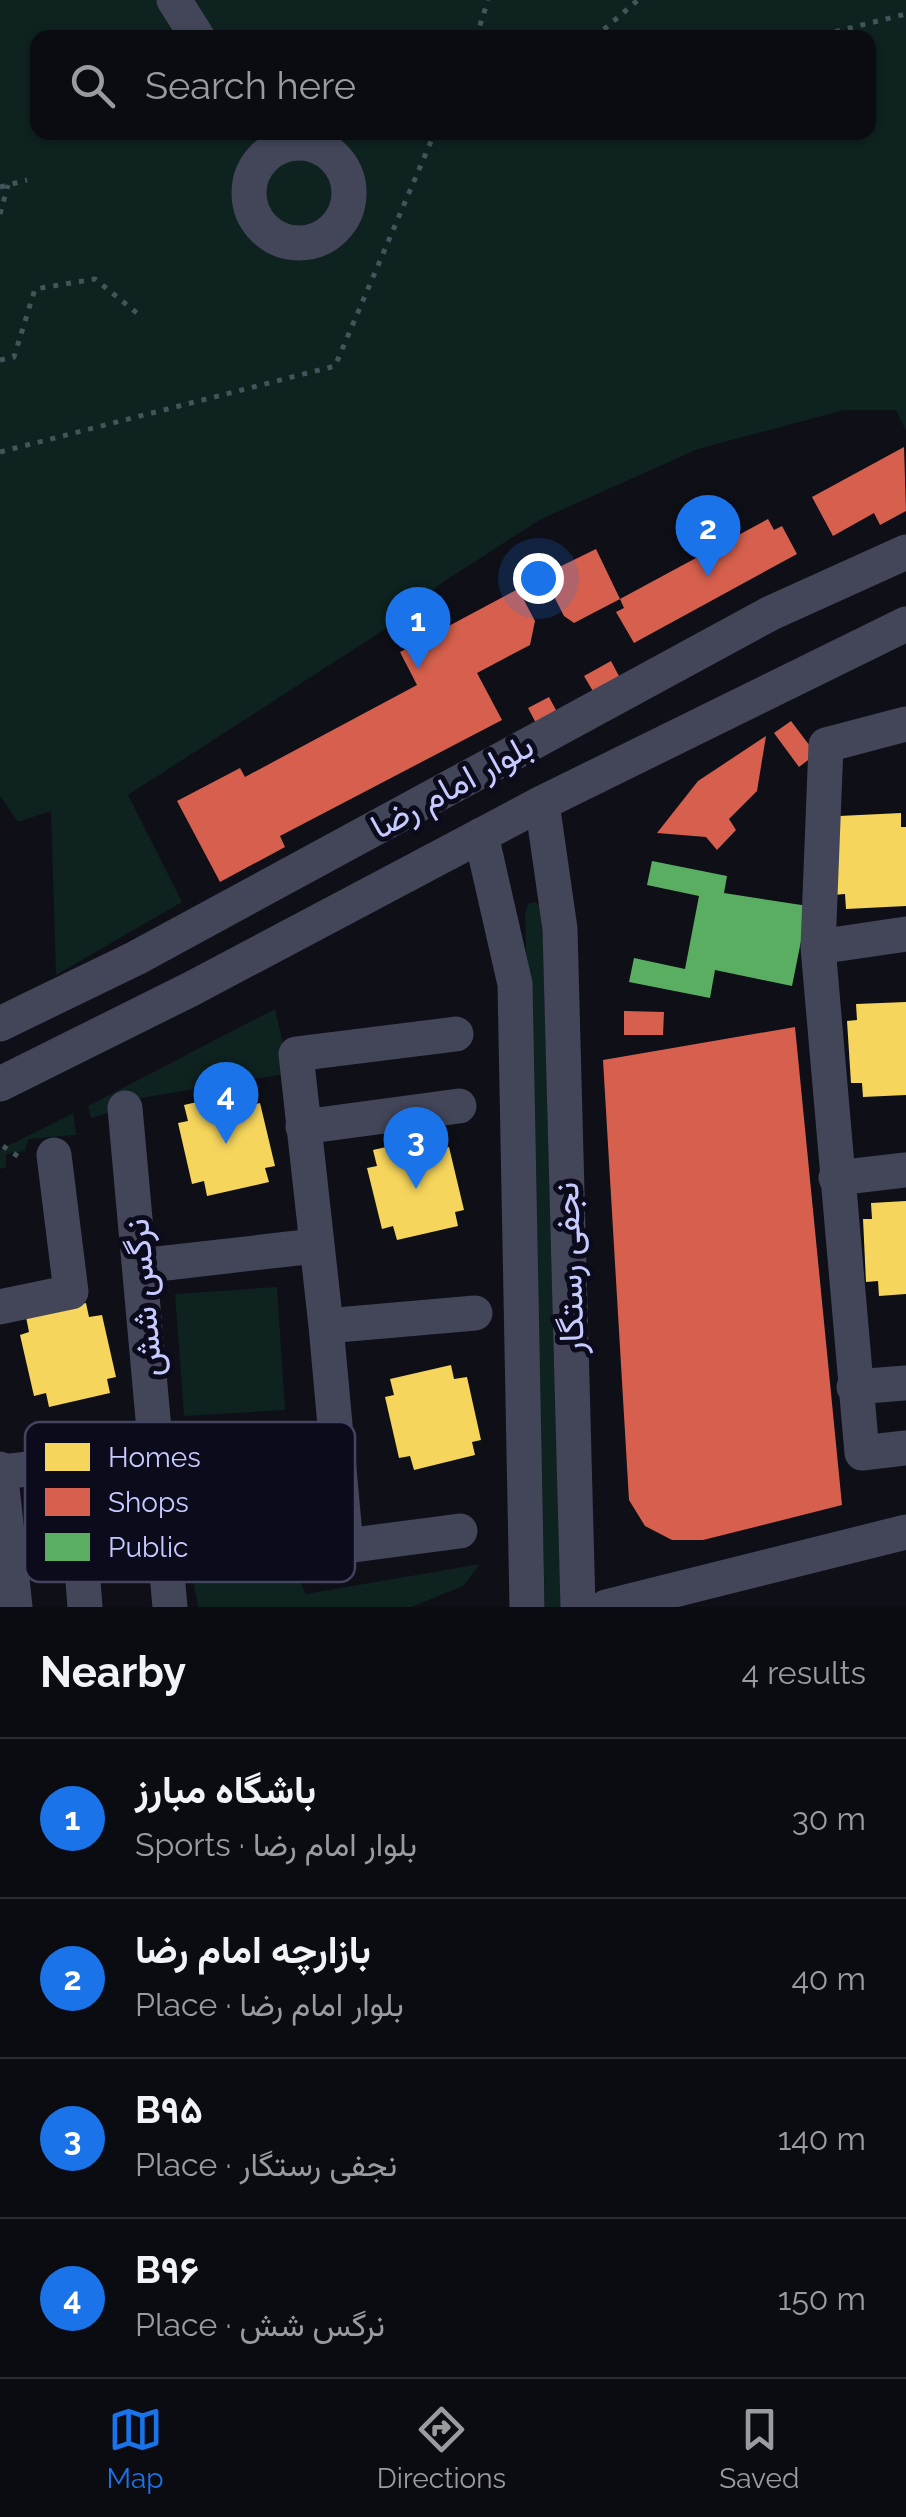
<!DOCTYPE html>
<html lang="en">
<head>
<meta charset="utf-8">
<style>
	:root { --surface:#0b0b12; --page:#14141b; --text:#f1f3f6; --muted:#9a9b9f; --line:#2b2b32; --accent:#1a73e8 }
	body { margin:0; font-family:Raleway,Vazirmatn,sans-serif; background:var(--page); color:var(--text) }
	.you { position:absolute; left:538px; top:578px; width:35px; height:35px; margin:-25px; border:8px solid #fff; border-radius:50%; background:#1a73e8; box-shadow:0 0 0 15px #1a73e833 }
	.badge { display:grid; place-items:center; width:65px; height:65px; border-radius:50%; background:var(--accent); color:#fff; font-size:32px; font-weight:700 }
	.pin { position:absolute; translate:-50% -82px; filter:drop-shadow(0 2px 5px #0008) }
	.pin::after { content:''; position:absolute; top:52px; width:35px; height:30px; background:inherit; clip-path:polygon(0 0,100% 0,50% 100%) }
	.list { margin:0; padding:0; list-style:none }
	h2 { display:flex; justify-content:space-between; align-items:center; height:130px; margin:0; padding:0 40px; font-size:42px }
	h2 small { font-size:32px; font-weight:400; color:var(--muted) }
	.list li { display:grid; grid-template-columns:65px 1fr auto; gap:30px; align-items:center; box-sizing:border-box; height:160px; padding:0 40px; border-top:2px solid var(--line) }
	.list b { display:block; font-size:38px; white-space:nowrap }
	.list p { margin:0; font-size:32px; white-space:nowrap; color:var(--muted) }
	.list em { font-size:32px; font-style:normal; color:var(--muted) }
	.icon { flex:none; width:55px; height:55px; fill:none; stroke:currentColor; stroke-width:2; stroke-linecap:round; stroke-linejoin:round }
	.map { position:relative; flex:none; width:906px; height:1607px; overflow:hidden }
	.search { position:absolute; background:var(--surface); box-shadow:0 2px 8px #0004; left:30px; right:30px; top:30px; height:110px; display:flex; align-items:center; gap:25px; box-sizing:border-box; padding:0 35px; border-radius:20px; color:var(--muted); font-size:38px }
	.sheet { height:770px; background:var(--surface) }
	nav { display:flex; justify-content:space-around; align-items:center; box-sizing:border-box; height:140px; border-top:2px solid var(--line); background:var(--surface); font-size:28px; color:var(--muted) }
	nav a { display:grid; justify-items:center; gap:5px }
	nav .on { color:var(--accent) }
	.map>svg:first-child { display:block }
	.green { fill:#0e221f; fill-rule:evenodd }
	.homes { fill:#f6d55c }
	.shops { fill:#d6604d }
	.public { fill:#5aae61 }
	.lines { fill:none; stroke-linecap:round; stroke-linejoin:round }
	.path { stroke:#43545b; stroke-width:5; stroke-dasharray:5 8; stroke-linecap:butt }
	.minor { stroke:#434659; stroke-width:35 }
	.labels { text-anchor:middle; stroke-width:10; stroke-linejoin:round; paint-order:stroke }
	.street-label { font-size:35px; fill:#c6caff; stroke:#0b0b1c }
	.key { fill:#0b0b1c; stroke:#434460; stroke-width:2.5 }
	.key-label { font-size:28px; fill:#c6caff }
</style>
</head>
<body>
<div class="map">
<svg width="906" height="1607" viewBox="0 0 906 1607">
	<rect width="100%" height="100%" fill="#0f0f18"/>
	<!-- green -->
	<path class="green" d="M0,0H906V431L896,410H844L698,449L541,519L443,582L393,624L128,795L182,902L56,975L51,811L18,822L0,796ZM38,38H868V132H38Z
		M535,902L542,908L561,1607H545L525,915L528,904Z
		M275,1009L290,1073L111,1103L109,1113L91,1118L88,1106Z
		M73,1113L76,1135L28,1139L25,1151L6,1154V1167L0,1169V1150Z
		M277,1287L285,1410L184,1416L175,1294Z
		M194,1490L210,1557L222,1555L225,1569L287,1555L306,1594L480,1564L463,1586L411,1607H198L181,1509L185,1492Z"/>
	<!-- homes -->
	<path class="homes" d="M901,813V827H906V906L846,909L845,894L833,895L839,816Z
		M906,1002V1095L863,1097L862,1083H851L847,1021L857,1020L856,1004Z
		M245,1091L248,1106L260,1103L275,1166L265,1168L269,1182L207,1196L204,1181L192,1184L178,1123L188,1121L184,1105Z
		M434,1136L437,1150L449,1147L464,1210L455,1212L458,1226L397,1240L393,1226L382,1229L367,1168L377,1166L373,1150Z
		M906,1201V1294L879,1296L878,1281L866,1282L863,1219H872L871,1203Z
		M775,1240L783,1305L655,1321L646,1256Z
		M86,1303L89,1317L102,1315L116,1377L107,1379L110,1393L49,1407L46,1393L34,1396L20,1335L29,1332L26,1317Z
		M451,1365L454,1379L467,1377L481,1440L472,1442L475,1455L414,1470L410,1456L399,1458L385,1397L394,1395L390,1379Z"/>
	<!-- shops -->
	<path class="shops" d="M904,447L906,511L880,525L874,513L833,536L812,497Z
		M768,519L774,530L782,526L797,554L634,643L616,612L624,608L620,599Z
		M596,549L620,599L574,623L564,616L543,575Z
		M518,589L535,621L530,645L477,673L502,720L280,836L285,847L220,882L177,801L240,768L245,777L417,685L400,652Z
		M611,661L620,678L594,693L584,676Z
		M549,697L557,712L536,723L528,708Z
		M791,721L816,754L799,767L774,733Z
		M766,736L757,791L729,819L736,830L717,850L706,837L657,833L698,781Z
		M624,1011L664,1012L663,1035H624Z
		M795,1027L842,1505L703,1540H672L645,1526L629,1500L603,1060Z"/>
	<!-- public -->
	<path class="public" d="M652,861L727,876L724,893L808,906L792,986L715,970L710,998L629,982L634,958L685,969L699,896L647,885Z"/>
	<g class="lines">
		<!-- path -->
		<path class="path" d="M476,38L488,0
			M594,38L638,0
			M810,38L906,14
			M0,187L27,180
			M0,214L8,185
			M0,360L14,357L35,289L95,279L143,318
			M0,452L335,366L435,132
			M3,1146L19,1157"/>
		<!-- minor -->
		<path class="minor" d="M174,0L198,38
			M249 193a50 50 0 1 1 100 0a50 50 0 1 1-100 0Z
			M906,724L826,745L818,947L862,1453L906,1448
			M542,803L560,929L578,1607
			M481,835L515,984L527,1607
			M818,947L906,934
			M0,1024L136,958L771,613L906,552
			M456,1034L296,1054L326,1326L346,1546L460,1531
			M0,1084L191,989L542,803L906,624
			M125,1108L170,1607
			M303,1127L459,1106
			M836,1178L906,1170
			M140,1266L315,1246
			M0,1307L71,1292L54,1155
			M326,1326L475,1313
			M854,1387L906,1383
			M74,1464L85,1607
			M0,1469L15,1607
			M0,1472L156,1455L335,1444
			M606,1607L906,1532"/>
	</g>
	<g class="labels">
		<!-- street labels -->
		<g class="street-label">
			<text transform="translate(452 786) rotate(-29)" y="12">بلوار امام رضا</text>
			<text transform="translate(569 1268) rotate(-92)" y="12">نجفی رستگار</text>
			<text transform="translate(143 1298) rotate(-95)" y="12">نرگس شش</text>
		</g>
	</g>
	<!-- legend -->
	<rect x="25" y="1422" width="330" height="160" rx="15" class="key"/>
	<rect x="45" y="1443" width="45" height="28" fill="#f6d55c"/>
	<rect x="45" y="1488" width="45" height="28" fill="#d6604d"/>
	<rect x="45" y="1533" width="45" height="28" fill="#5aae61"/>
	<g class="key-label">
		<text x="108" y="1467">Homes</text>
		<text x="108" y="1512">Shops</text>
		<text x="108" y="1557">Public</text>
	</g>
</svg>
<div class="you"></div>
<div class="pin badge" style="left:418px;top:669px">1</div>
<div class="pin badge" style="left:708px;top:577px">2</div>
<div class="pin badge" style="left:416px;top:1189px">3</div>
<div class="pin badge" style="left:226px;top:1144px">4</div>
<div class="search"><svg class="icon" aria-label="search" viewBox="0 0 24 24"><circle cx="10" cy="10" r="6"/><path d="M15 15l6 6"/></svg>Search here</div>
</div>
<section class="sheet">
<h2>Nearby<small>4 results</small></h2>
<ul class="list">
<li><span class="badge">1</span><div><b>باشگاه مبارز</b><p>Sports · بلوار امام رضا</p></div><em>30 m</em></li>
<li><span class="badge">2</span><div><b>بازارچه امام رضا</b><p>Place · بلوار امام رضا</p></div><em>40 m</em></li>
<li><span class="badge">3</span><div><b>B۹۵</b><p>Place · نجفی رستگار</p></div><em>140 m</em></li>
<li><span class="badge">4</span><div><b>B۹۶</b><p>Place · نرگس شش</p></div><em>150 m</em></li>
</ul>
</section>
<nav>
<a class="on"><svg class="icon" aria-label="map" viewBox="0 0 24 24"><path d="M3 6l6-2 6 2 6-2v14l-6 2-6-2-6 2zM9 4v14M15 6v14"/></svg>Map</a>
<a><svg class="icon" aria-label="directions" viewBox="0 0 24 24"><path d="M12 3l9 9-9 9-9-9zM9 14v-3h6M13 9l2 2-2 2"/></svg>Directions</a>
<a><svg class="icon" aria-label="saved" viewBox="0 0 24 24"><path d="M7 4h10v16l-5-4-5 4z"/></svg>Saved</a>
</nav>
</body>
</html>
